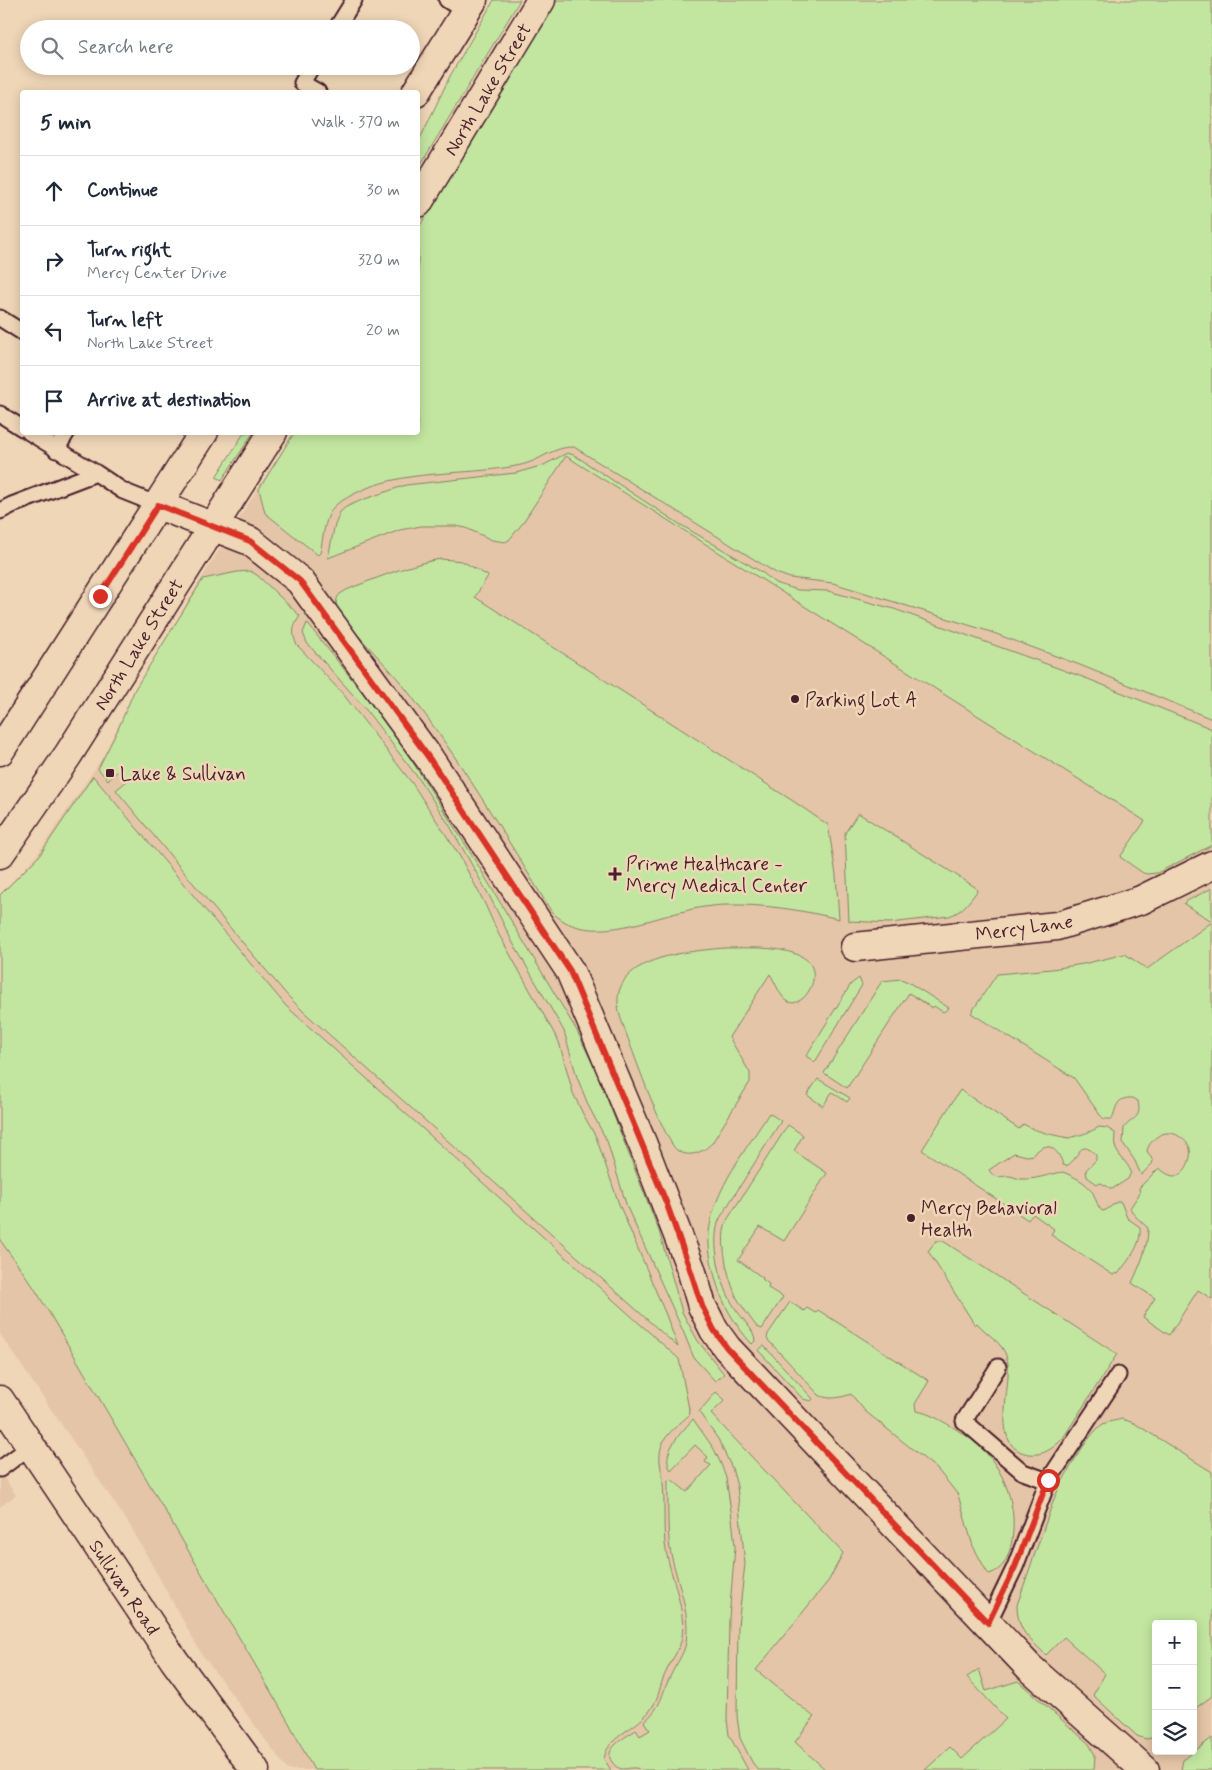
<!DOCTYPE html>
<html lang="en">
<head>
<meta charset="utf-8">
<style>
	:root { --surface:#fff; --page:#f6f6f7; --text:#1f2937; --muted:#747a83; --line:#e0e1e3 }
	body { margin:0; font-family:Mynerve,sans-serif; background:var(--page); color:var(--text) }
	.controls { position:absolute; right:15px; bottom:15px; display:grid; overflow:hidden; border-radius:5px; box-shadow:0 2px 12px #0003 }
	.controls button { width:45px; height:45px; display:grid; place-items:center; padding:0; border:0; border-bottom:1px solid var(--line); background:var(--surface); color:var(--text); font:25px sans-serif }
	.stop { position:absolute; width:15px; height:15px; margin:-11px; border:4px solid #d93025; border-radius:50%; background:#fff }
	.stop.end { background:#d93025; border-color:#fff; box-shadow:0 1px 5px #0008 }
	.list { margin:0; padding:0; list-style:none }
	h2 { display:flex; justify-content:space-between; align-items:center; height:65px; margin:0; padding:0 20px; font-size:21px }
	h2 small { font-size:16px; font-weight:400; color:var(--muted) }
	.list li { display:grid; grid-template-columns:32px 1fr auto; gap:15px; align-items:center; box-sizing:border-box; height:70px; padding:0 20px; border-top:1px solid var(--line) }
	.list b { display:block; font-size:19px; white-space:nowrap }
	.list p { margin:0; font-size:16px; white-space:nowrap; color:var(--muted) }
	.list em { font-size:16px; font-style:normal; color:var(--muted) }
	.icon { flex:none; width:28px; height:28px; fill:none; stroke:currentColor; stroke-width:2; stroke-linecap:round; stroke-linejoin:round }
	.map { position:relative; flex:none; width:1212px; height:1770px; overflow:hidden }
	.search { position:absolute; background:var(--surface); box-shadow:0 2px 12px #0003; left:20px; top:20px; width:400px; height:55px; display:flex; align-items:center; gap:12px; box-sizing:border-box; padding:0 18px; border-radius:28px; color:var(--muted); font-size:19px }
	.panel { position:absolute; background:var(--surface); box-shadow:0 2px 12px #0003; left:20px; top:90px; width:400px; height:345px; border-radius:5px }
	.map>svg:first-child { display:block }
	.built { fill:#e4c5a7; fill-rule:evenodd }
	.green { fill:#c2e6a0; stroke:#868266 }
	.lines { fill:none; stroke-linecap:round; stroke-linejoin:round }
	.service-casing { stroke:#4a1f2b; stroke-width:19 }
	.minor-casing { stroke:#4a1f2b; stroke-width:31 }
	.tertiary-casing { stroke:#4a1f2b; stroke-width:31 }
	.primary-casing { stroke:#4a1f2b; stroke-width:31 }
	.service { stroke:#efd6b7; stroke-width:15 }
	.minor { stroke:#efd6b7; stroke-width:28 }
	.tertiary { stroke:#efd6b7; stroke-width:28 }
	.primary { stroke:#efd6b7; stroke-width:28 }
	.route { stroke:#d93025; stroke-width:6 }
	.poi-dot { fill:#4a1f2b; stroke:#efd6b7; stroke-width:2 }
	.labels { text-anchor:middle; stroke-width:5; stroke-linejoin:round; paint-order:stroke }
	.street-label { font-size:19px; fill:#4a1f2b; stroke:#efd6b7 }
	.poi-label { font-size:19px; fill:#4a1f2b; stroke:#efd6b7; text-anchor:start }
</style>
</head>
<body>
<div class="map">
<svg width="1212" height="1770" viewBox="0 0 1212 1770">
	<rect width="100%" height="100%" fill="#efd6b7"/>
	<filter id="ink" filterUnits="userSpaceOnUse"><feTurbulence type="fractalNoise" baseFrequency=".02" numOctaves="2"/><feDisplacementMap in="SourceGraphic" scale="10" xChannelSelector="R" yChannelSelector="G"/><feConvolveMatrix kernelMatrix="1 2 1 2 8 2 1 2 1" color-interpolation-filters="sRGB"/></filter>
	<g filter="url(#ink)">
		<!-- built -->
		<path class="built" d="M1175,0L1212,24V1770H288L201,1653L131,1527L0,1334V894L37,855L103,757L135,692L197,585L293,433L418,432ZM1156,1624H1193V1751H1156Z
			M0,1472L16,1495L0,1507Z"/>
		<!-- green -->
		<path class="green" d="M494,0H520L418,169V143L450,76Z
			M557,0H1212V719L1080,665L988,631L833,583L790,578L776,573L574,447C554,446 540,461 521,465C464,477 402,467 350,496C344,500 336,503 332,509C324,521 323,539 320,553L318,555L265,513L259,489L294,433L418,432V229Z
			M244,433H253L222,480L216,477Z
			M567,453L574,455L681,525L763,573L775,583L798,590L828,591L894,609L1088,679L1212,729V845L1157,873L1147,874L1143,873L1120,857L1145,821L566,456L522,524L509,540L505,542L492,540L466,528L456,526H421L400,530L328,558L334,528L340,512L346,507L362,500L406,485L516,473L544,465Z
			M441,559L462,561L488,576L475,597L796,803L828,825L836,875L839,919C802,910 764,904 726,905C716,905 694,908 685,911C644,920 585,947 551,911C505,835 460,759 406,689C384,661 357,637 336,609C336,604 336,598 340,594C348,588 360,585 369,581C393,572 416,563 441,559Z
			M250,571L257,575L300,616C293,626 291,633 297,645L343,694L412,783L459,855L484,902L498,933L559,1042L573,1093L583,1114L596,1137L619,1204L666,1315L678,1347L304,1012L287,995L237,936L116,790L127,781L118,771L108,780L98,769L118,729L135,689L203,579L237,572Z
			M307,623L363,693L405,750L467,847L577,1031L597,1073L659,1231L682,1312L698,1341L724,1374L715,1381L694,1358L683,1331L627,1207L607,1141L589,1107L577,1077L564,1031L513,943L490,897L450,826L419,779L363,706L307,643L303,633Z
			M93,776L286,1006L679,1359L690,1414C681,1423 666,1433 662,1445C657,1457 662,1471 663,1483C665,1503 663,1524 665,1544C669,1575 686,1605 682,1637C680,1650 671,1660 666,1672C658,1688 660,1701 645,1716C632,1730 607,1738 604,1759L611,1770H314L288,1721L47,1309L33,1286L0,1240V895L39,856Z
			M858,813L975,887L977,891C969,902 962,912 949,916L890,923L849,921L845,833Z
			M1212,888V921L1184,904L1185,902Z
			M1212,922V1299L1198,1290L1169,1335L1143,1317L1155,1298L1132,1283C1140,1265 1148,1248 1148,1228L1135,1216L1130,1208L1140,1193L1139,1188L1159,1168C1163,1171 1167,1175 1173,1176C1185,1177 1194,1156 1189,1146C1187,1142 1181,1137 1177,1135C1173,1133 1167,1132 1162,1134C1156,1136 1148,1144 1147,1151L1153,1161L1152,1164L1141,1175L1135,1161L1123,1143L1124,1128C1132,1117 1142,1120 1138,1101L1133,1098C1116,1097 1117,1106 1112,1119H1104L1100,1115L1074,1078L971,1013L997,974L1052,969L1083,964L1125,954L1147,969Z
			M724,948C747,948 774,946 796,954C831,966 805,1009 789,1002C780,998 775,981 770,974L729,1037L750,1073V1082L712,1143C703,1152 689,1159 677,1150C664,1141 629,1041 621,1019C601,958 682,952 724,948Z
			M859,978L862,985L815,1062L806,1056L851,984Z
			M901,979L908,982L949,1008L943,1012L934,1006L932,1008L909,993L847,1088L824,1073L882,981Z
			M818,1079L850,1098L847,1102L832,1092L823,1106L807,1095Z
			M960,1090L1019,1129L1023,1124C1037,1132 1053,1135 1069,1138C1080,1135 1089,1133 1099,1127L1107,1128L1115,1133C1115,1137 1114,1143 1115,1146C1117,1156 1128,1162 1131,1172L1128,1179L1112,1189L1101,1183L1097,1184L1087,1177L1086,1170L1096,1160V1155C1078,1136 1079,1161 1066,1166L1063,1165C1059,1149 1045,1138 1034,1155L1027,1156L1014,1153L989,1170C995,1180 1000,1176 1009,1176C1013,1176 1017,1179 1021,1179C1036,1180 1049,1174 1063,1172C1074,1177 1087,1182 1093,1193C1096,1199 1097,1206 1102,1211L1106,1210L1117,1202H1121L1127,1218L1140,1227C1142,1246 1128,1260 1118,1274L1116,1273L1113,1275L1051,1235L1054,1229L1033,1214L1028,1220L922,1150Z
			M769,1113L781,1121L720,1218C709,1241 721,1287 735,1308C741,1318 755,1330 755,1341L752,1344C735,1325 721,1302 715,1277C711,1263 708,1247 709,1232C714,1188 747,1149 769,1113Z
			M788,1125L803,1135L794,1151L827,1173L784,1241L760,1227L738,1260L763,1278L762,1279L769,1284L768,1288L783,1297L762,1329L757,1327C750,1318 743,1308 737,1298C728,1279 718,1239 727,1220Z
			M936,1241H943L1117,1354L1063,1438C1054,1448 1043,1456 1029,1454C987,1448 1014,1384 1007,1358C1002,1341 987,1335 977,1323L975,1325L928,1251Z
			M790,1302L804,1311L807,1308L815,1313L818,1310L929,1381L915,1404L916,1411C929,1413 940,1420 951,1426C960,1432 969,1437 977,1444C1005,1468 1019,1509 1011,1545C1008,1558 1003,1570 989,1574L987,1572L973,1546L958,1495L951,1486L937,1469L865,1411L851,1394C841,1398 828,1400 819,1395L767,1339L768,1334Z
			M764,1346L813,1399L811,1401L803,1399L758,1350Z
			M716,1392L725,1400L711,1414L843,1553L829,1580L756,1670L814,1717L795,1742L826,1770H758L752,1762L740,1738L737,1716L738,1626L745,1564L737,1486L732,1468L718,1439L699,1412Z
			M693,1419L714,1449L721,1464L726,1478L732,1518L735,1547L729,1618L727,1719L729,1735L748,1770H641C634,1766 630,1769 622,1769C617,1768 615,1766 612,1762C602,1749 627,1736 636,1730L640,1736L650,1730L644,1722C663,1705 660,1697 670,1677C675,1665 684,1655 686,1642C691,1610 676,1580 670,1549C667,1527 668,1503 668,1480L671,1479L687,1492L711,1465L705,1462L708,1457L695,1445L671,1470C659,1453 683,1431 693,1419Z
			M1122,1419L1134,1423L1212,1472V1696L1193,1710V1624H1156V1737L1146,1739L1137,1736L1093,1695L1105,1674L1064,1637L1046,1655C1028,1637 1018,1632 1017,1605L1054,1499C1063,1479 1086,1436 1103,1424C1109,1421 1116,1421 1122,1419Z
			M979,1669L986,1691L1018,1681L1089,1744L1095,1755L1094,1770H925L950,1747L962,1759L1006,1719L967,1677Z
			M1212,1738V1770H1181L1183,1760Z"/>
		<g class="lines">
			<defs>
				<path id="service" d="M447,0L466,12
					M336,29L354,0
					M312,66L302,83L318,92
					M0,318L22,332
					M0,414L22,428
					M29,432L96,473L123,491L158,505
					M56,450L67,432
					M0,511L12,505L96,473
					M998,1367L964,1421L1023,1472L1048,1481
					M0,1469L32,1445
					M988,1623L1015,1567L1048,1481L1118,1375"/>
				<path id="minor" d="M158,505L250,541L300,581L429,758L570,971L643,1145L691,1269L702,1306L714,1330L727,1348L1029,1667L1145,1770
					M855,947L1057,926L1141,900L1212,865"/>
				<path id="tertiary" d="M0,1400L174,1660L255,1770"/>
				<path id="primary" d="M416,92L473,0
					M418,203L541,0
					M0,751L204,432
					M0,854L68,755L273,432"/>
			</defs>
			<!-- service casing -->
			<use href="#service" class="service-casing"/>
			<!-- minor casing -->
			<use href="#minor" class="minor-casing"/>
			<!-- tertiary casing -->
			<use href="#tertiary" class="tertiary-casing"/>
			<!-- primary casing -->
			<use href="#primary" class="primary-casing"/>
			<!-- service -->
			<use href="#service" class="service"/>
			<!-- minor -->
			<use href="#minor" class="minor"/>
			<!-- tertiary -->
			<use href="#tertiary" class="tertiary"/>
			<!-- primary -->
			<use href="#primary" class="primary"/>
		</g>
	</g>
	<g class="lines" filter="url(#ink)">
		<!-- route -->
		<path class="route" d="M100,596L158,505L250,541L300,581L429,758L570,971L666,1202L690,1269L702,1306L714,1330L727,1348L988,1623L1015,1567L1048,1480"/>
	</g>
	<!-- markers -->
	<g class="poi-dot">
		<circle cx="795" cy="699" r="5"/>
		<rect x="105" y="768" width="10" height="10" rx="2.5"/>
		<path d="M612.5 866.5h5v5h5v5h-5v5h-5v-5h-5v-5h5z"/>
		<circle cx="911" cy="1218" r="5"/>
	</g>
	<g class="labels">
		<!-- street labels -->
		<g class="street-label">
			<text transform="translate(487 89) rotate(-59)" y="7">North Lake Street</text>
			<text transform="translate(138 644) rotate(-58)" y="7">North Lake Street</text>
			<text transform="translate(1024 927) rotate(-8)" y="7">Mercy Lane</text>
			<text transform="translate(125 1587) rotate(56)" y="7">Sullivan Road</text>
		</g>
		<!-- poi labels -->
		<g class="poi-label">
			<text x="805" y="706">Parking Lot A</text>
			<text x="120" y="780">Lake &amp; Sullivan</text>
			<text x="626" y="870">Prime Healthcare -<tspan x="626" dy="22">Mercy Medical Center</tspan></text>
			<text x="921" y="1214">Mercy Behavioral<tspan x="921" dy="22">Health</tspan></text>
		</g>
	</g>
</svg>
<div class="controls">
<button>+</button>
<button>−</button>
<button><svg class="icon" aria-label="layers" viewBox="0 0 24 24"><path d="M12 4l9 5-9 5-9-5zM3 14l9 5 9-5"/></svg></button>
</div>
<div class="stop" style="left:1048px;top:1480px"></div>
<div class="stop end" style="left:100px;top:596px"></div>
<div class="search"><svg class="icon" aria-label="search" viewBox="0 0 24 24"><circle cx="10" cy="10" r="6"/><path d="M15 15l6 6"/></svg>Search here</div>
<section class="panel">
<h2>5 min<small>Walk · 370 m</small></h2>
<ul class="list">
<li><svg class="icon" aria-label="ahead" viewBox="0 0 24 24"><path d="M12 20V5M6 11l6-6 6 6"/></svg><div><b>Continue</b></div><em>30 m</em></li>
<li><svg class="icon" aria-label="right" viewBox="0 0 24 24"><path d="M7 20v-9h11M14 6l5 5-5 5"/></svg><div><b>Turn right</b><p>Mercy Center Drive</p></div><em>320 m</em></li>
<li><svg class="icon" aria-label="left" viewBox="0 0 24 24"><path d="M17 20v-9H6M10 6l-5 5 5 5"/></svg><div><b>Turn left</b><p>North Lake Street</p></div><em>20 m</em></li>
<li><svg class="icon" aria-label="arrive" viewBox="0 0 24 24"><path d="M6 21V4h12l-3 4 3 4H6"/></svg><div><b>Arrive at destination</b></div></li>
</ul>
</section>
</div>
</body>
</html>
